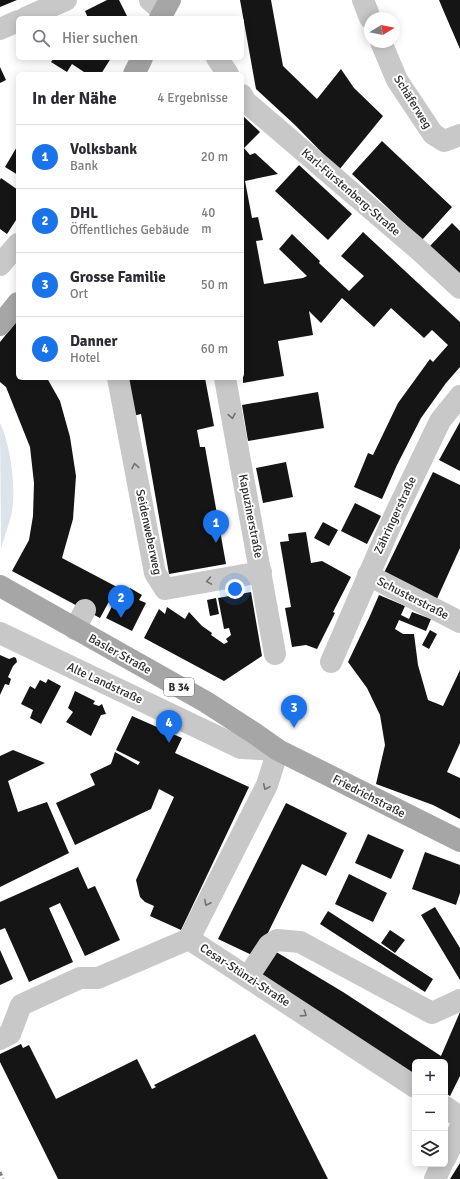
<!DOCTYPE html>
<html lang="de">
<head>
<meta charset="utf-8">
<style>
	:root { --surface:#fff; --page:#f2f2f3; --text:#2b2b33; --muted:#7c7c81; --line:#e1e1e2; --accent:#1a73e8 }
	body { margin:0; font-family:Signika,sans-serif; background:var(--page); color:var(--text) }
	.controls { position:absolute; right:12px; bottom:12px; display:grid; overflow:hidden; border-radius:6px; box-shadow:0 2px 10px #0003 }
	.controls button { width:36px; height:36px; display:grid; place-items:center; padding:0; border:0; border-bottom:1px solid var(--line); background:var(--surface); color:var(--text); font:20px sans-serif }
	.compass { position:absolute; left:364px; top:12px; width:36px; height:36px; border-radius:50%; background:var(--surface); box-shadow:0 2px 10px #0003; rotate:80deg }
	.you { position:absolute; left:235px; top:589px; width:14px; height:14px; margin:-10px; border:3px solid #fff; border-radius:50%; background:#1a73e8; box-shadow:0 0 0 6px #1a73e833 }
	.badge { display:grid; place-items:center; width:26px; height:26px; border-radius:50%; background:var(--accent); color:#fff; font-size:13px; font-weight:700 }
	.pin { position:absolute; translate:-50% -33px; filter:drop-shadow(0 1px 2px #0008) }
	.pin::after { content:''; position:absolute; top:21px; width:14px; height:12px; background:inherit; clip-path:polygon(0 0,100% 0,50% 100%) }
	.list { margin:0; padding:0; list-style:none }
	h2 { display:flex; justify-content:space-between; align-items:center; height:52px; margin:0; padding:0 16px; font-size:17px }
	h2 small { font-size:13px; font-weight:400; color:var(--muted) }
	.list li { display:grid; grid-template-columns:26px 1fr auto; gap:12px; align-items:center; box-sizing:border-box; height:64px; padding:0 16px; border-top:1px solid var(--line) }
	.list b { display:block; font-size:15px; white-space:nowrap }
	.list p { margin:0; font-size:13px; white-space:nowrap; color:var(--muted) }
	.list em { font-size:13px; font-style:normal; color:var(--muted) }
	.icon { flex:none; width:22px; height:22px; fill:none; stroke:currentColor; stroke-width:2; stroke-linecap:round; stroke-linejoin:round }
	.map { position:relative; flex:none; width:460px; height:1179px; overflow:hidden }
	.search { position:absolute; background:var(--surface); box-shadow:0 2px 10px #0003; left:16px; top:16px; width:228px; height:44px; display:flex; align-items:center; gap:10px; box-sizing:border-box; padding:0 14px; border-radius:6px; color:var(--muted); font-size:15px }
	.panel { position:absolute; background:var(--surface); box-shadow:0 2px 10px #0003; left:16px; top:72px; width:228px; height:308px; border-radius:6px }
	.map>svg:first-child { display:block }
	.green { fill:#dde3ea }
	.building { fill:#151515 }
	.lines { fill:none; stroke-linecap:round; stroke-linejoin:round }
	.minor { stroke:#c8c8c8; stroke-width:22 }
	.major { stroke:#a6a6a6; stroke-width:22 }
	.rail { stroke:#838383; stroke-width:3; stroke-dasharray:4 3; stroke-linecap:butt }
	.oneway { stroke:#737373 }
	.labels { text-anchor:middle; stroke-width:4; stroke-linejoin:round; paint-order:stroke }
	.shield { fill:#fff; stroke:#6d6d6d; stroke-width:1 }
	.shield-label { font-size:11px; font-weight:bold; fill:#2e2e2e }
	.street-label { font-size:12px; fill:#2e2e2e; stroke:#fff }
</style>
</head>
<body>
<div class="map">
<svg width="460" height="1179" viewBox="0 0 460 1179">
	<rect width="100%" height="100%" fill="#fff"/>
	<!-- green -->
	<path class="green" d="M0,423C11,446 17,492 11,516C8,527 4,538 1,549Z"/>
	<!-- building -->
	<path class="building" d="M0,0H17L0,7Z
		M107,0H119L128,18H88L85,11Z
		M240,0H271L283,66L317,99L341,69L354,88L383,116L339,170L295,125L256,89Z
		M439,0H460V49L444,12Z
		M54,58H111L101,74H87L72,64L67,72L51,62Z
		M0,67L6,80L0,83Z
		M242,115L260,132L244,148L250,155L255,153L278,174L245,181L252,218L258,217L263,240L256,241L264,284L303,278L307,276L279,249L292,234L320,261L319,263L349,291L364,276L341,256L363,232L460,322V367L446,383L421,418L397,465L382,499L354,487L368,453L373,455L398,403L430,359L433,362L448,345L432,330L424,338L391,308L374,327L342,298L321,323L309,311L313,335L278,341L284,376L243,383Z
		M382,141L452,207L422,240L352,174Z
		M18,145V175L5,167Z
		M299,165L352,214L328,240L275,191Z
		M1,178L18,190V217L7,234L0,229V180Z
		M452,223L460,231V277L429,247Z
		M18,320V378H47L60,401L70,437L76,476L73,519L62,558L117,587L100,618L12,571L29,540L33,516L34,483L30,447L6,387L0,382V342Z
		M127,378H205L214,426L197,430L200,447H205L226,564L169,574L141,414L133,416Z
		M318,392L324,428L248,441L242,405Z
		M460,422V471L439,460Z
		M286,462L293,497L263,503L256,468Z
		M433,472L460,485V548L436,601L382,577Z
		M355,503L381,516L367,544L341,531Z
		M323,522L338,530L329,546L314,538Z
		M306,532L311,563L322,561L351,577L333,612L335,613L317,649L306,645L292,647L285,608L291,607L280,542L289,541L288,534Z
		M130,588L142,595L139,600L146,603L132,631L106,618L121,589L128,593Z
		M251,592L262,656L224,681L144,638L159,609L165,614L167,607L185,619L189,612L202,626L212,633L211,635L224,644L228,642L226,639L231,635L229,628L224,629L218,598Z
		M379,595L405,606L401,615L409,619L412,612L431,619L426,631L399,620L395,629L403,634H414L418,665L428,700L443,706L460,670V743L447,772L460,778V819L433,805L376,784L385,745L380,715L367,688L348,662L369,618Z
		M216,598L219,614L210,616L207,600Z
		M430,630L437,634L429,649L422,645Z
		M0,655L9,659L14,657L16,658L17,662L13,666L8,677L11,679L9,685L5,684L0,695Z
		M48,679L61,686L41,724L30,718L33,710L21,704L30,686L35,689L40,680L46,683Z
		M75,691L95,701L93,704L99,706L102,704L106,714L101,715L91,736L66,722L73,712L68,708Z
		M132,716L182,738L175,753L249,787L181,930L150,916L154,906L145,902L140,897L136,880L174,797L159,789L151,809L75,845L56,803L95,785L90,774L111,764L115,752L138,765L140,762L116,750Z
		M13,750L45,763L8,781L18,812L47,802L69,853L0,887V756Z
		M286,803L347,833L326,876L302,864L256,957L218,939Z
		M368,834L404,850L391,879L355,863Z
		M425,852L460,865V893L456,905L412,889Z
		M78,867L88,889L95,886L120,940L85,956L60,903L49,908L73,962L29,982L5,928L0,930V902Z
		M349,874L387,893L373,922L335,904Z
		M435,907L460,948V980L421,915Z
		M328,911L433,979L425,992L320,924Z
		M390,930L405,940L395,953L381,943Z
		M0,950L13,979L0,985Z
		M273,950L343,992L441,1056L460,1012V1076L450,1096L445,1093V1062H415V1075L258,977Z
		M255,1034L328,1179H58L0,1062V1054L21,1044L23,1048L29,1045L56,1099L137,1059L152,1089L156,1087L154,1085Z
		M460,1163V1179H450Z"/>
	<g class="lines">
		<!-- minor -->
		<path class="minor" d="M150,0L163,11
			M363,0L370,18
			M25,18L66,0
			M0,29L18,21
			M381,42L397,80L433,134L444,141L460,135
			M217,58L228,74
			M242,95L245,101L419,250L460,288
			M0,265L18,244
			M118,378L155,573L165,589L261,572
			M225,378L275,654
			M368,575L460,622
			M75,629L85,610
			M0,633L241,748L278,750L267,785L189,939
			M331,662L394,517L440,421L460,396
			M189,939L415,1087
			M248,977L269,945L277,940L300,942L432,1013L460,1000
			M0,1039L10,1034L21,1005L80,978H98L189,939
			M445,1107L460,1117
			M445,1159L460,1128
			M435,1179L442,1164"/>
		<!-- major -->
		<path class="major" d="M160,18L170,0
			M134,74L142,58
			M0,325L18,303
			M0,586L206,702L254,733L278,750L460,841"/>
		<!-- rail -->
		<path class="rail" d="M0,1172L3,1179"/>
	</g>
	<!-- one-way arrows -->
	<defs><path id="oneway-chevron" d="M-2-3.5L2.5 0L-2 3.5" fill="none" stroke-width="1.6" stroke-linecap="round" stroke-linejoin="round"/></defs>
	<g class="oneway">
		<use href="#oneway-chevron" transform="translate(232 416) rotate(79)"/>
		<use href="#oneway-chevron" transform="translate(135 466) rotate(-101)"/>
		<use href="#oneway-chevron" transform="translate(209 581) rotate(170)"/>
		<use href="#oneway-chevron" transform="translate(266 787) rotate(114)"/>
		<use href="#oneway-chevron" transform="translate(207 903) rotate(117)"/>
		<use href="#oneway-chevron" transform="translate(304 1014) rotate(33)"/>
	</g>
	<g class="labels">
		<!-- shield labels -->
		<rect class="shield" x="164" y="678" width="30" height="18" rx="3"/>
		<g class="shield-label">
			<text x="179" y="691">B 34</text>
		</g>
		<!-- street labels -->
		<g class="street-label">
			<text transform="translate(413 102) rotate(58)" y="4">Schäferweg</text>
			<text transform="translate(351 192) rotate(41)" y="4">Karl-Fürstenberg-Straße</text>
			<text transform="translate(395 515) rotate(-65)" y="4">Zähringerstraße</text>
			<text transform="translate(251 516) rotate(79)" y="4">Kapuzinerstraße</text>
			<text transform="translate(149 532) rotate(78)" y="4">Seidenweberweg</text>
			<text transform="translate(413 598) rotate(27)" y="4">Schusterstraße</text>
			<text transform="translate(120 654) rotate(29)" y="4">Basler Straße</text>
			<text transform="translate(105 683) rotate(25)" y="4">Alte Landstraße</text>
			<text transform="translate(369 796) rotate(27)" y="4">Friedrichstraße</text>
			<text transform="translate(245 975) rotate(33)" y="4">Cesar-Stünzi-Straße</text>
		</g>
	</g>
</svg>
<div class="controls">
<button>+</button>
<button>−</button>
<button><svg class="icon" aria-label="layers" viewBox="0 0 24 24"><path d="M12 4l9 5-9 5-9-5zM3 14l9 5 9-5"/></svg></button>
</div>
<svg class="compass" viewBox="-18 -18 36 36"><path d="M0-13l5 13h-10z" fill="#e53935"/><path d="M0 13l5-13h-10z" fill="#7c7c81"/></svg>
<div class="you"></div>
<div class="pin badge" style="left:216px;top:543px">1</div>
<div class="pin badge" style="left:121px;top:618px">2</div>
<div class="pin badge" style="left:294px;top:728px">3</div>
<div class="pin badge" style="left:169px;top:743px">4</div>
<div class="search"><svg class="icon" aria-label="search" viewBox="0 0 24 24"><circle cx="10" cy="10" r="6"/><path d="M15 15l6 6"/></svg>Hier suchen</div>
<section class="panel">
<h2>In der Nähe<small>4 Ergebnisse</small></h2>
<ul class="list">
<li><span class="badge">1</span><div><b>Volksbank</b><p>Bank</p></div><em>20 m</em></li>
<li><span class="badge">2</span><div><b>DHL</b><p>Öffentliches Gebäude</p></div><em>40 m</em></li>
<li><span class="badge">3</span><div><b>Grosse Familie</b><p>Ort</p></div><em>50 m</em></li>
<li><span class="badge">4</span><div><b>Danner</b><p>Hotel</p></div><em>60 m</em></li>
</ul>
</section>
</div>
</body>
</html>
